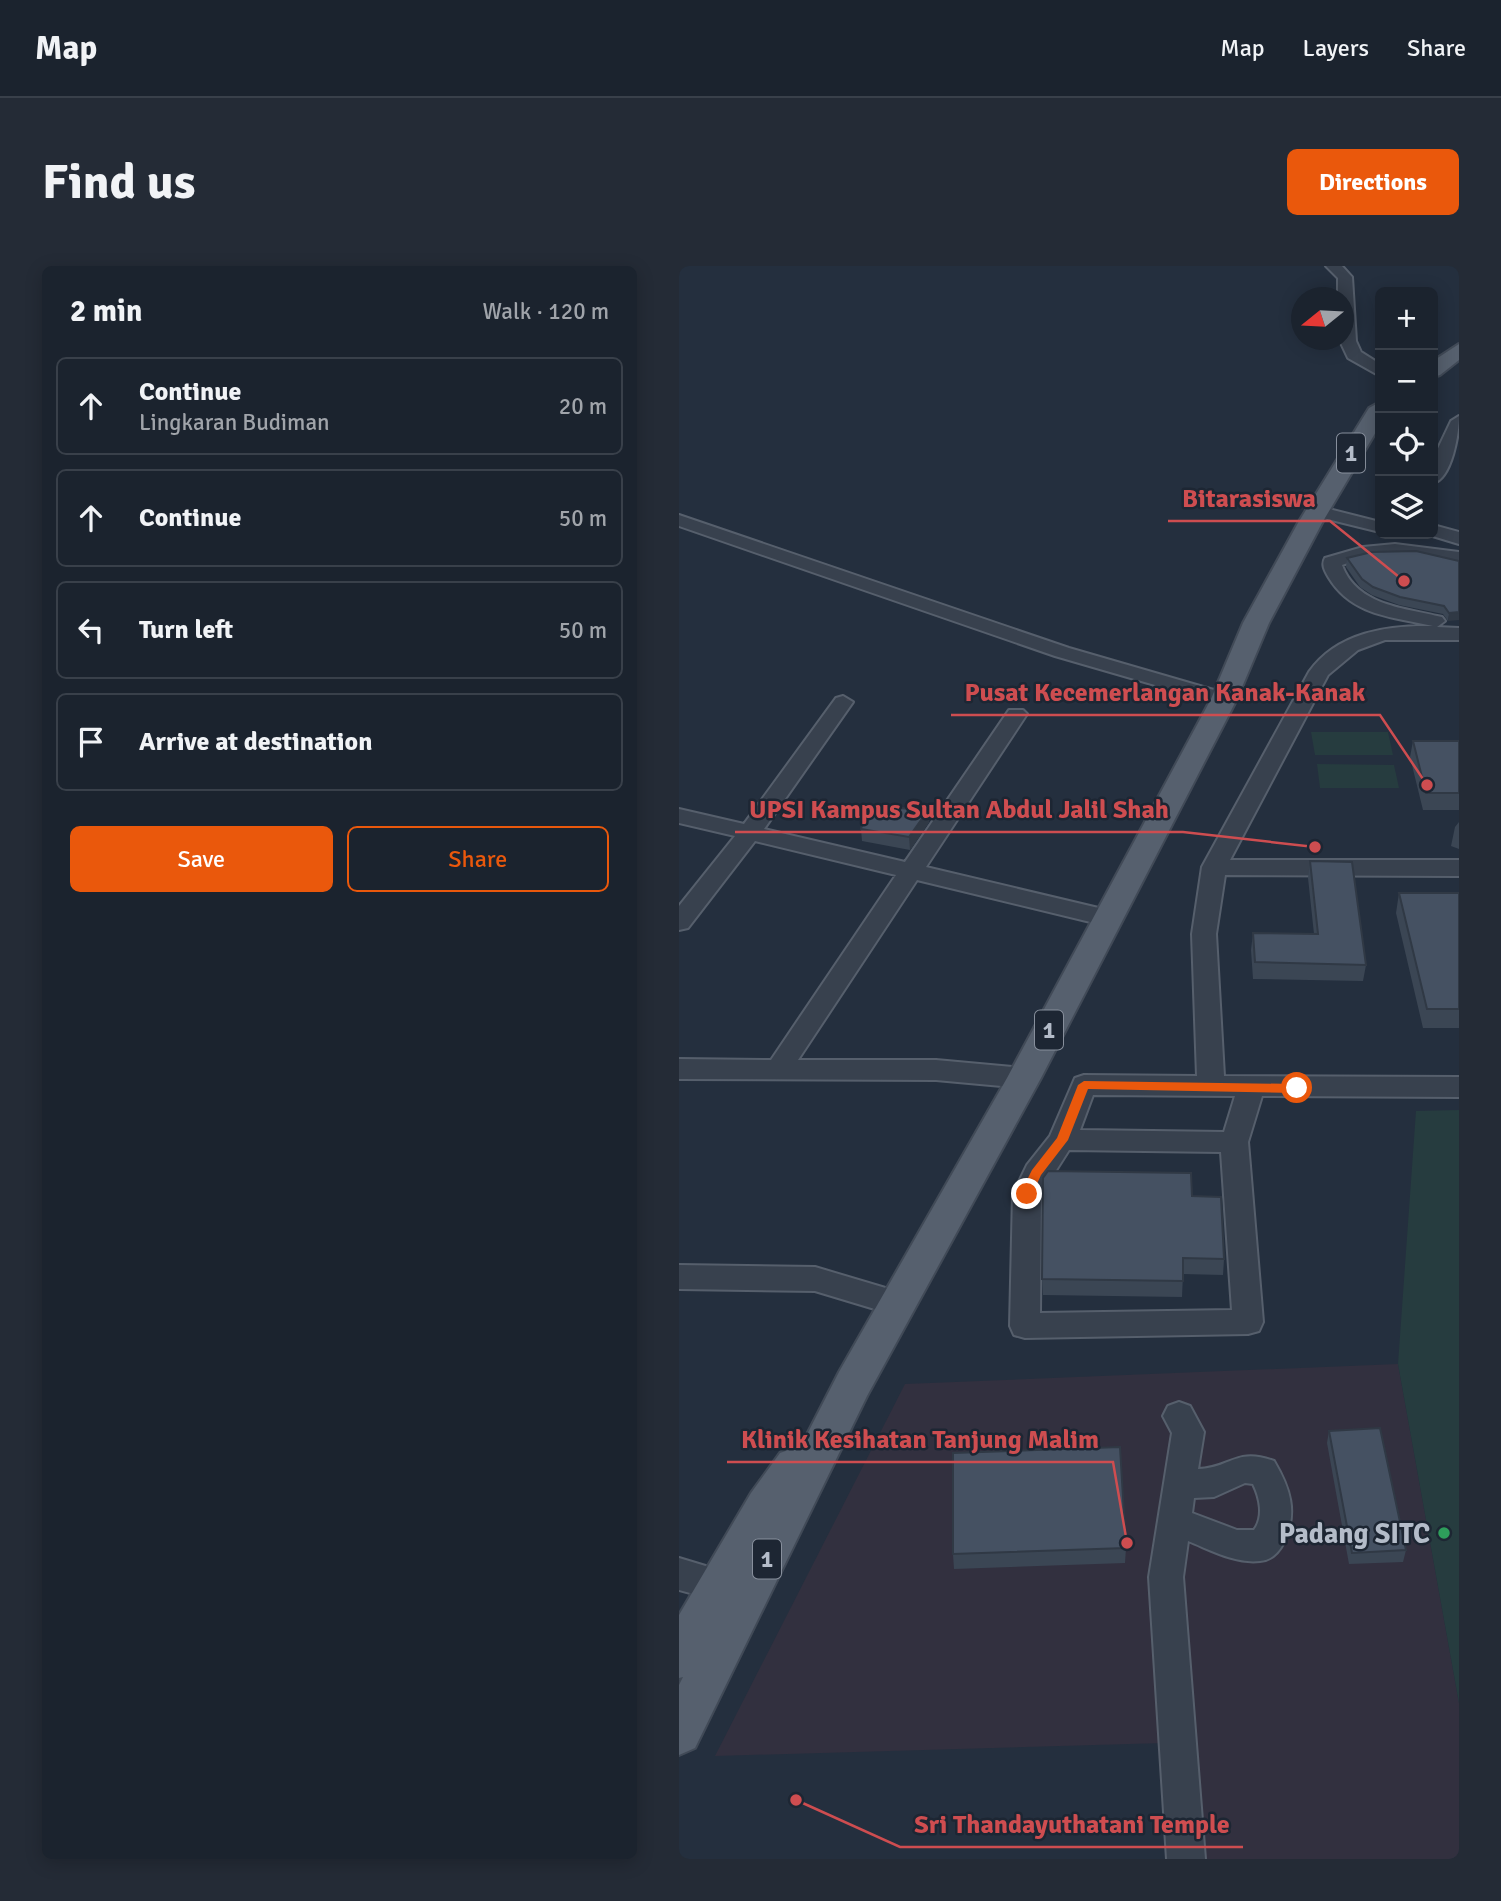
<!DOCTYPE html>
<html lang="en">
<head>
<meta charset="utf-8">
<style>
	:root { --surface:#1b232e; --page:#242b36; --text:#f1f3f6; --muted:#a0a4aa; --line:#39404a; --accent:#ea580c }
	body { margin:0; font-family:Signika,sans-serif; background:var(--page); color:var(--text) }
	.controls { position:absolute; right:21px; top:21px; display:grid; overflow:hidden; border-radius:10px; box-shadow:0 4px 18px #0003 }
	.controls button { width:63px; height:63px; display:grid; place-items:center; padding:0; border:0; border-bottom:2px solid var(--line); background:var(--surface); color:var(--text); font:35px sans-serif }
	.compass { position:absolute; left:612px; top:21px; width:63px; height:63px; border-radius:50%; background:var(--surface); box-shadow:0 4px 18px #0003; rotate:252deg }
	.stop { position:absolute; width:21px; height:21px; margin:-16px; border:5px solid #ea580c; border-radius:50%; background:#fff }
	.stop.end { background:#ea580c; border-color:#fff; box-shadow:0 2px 7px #0008 }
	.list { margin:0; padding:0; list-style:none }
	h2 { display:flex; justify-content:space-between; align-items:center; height:91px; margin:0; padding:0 28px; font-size:30px }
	h2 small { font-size:23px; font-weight:400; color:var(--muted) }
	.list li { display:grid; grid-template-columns:46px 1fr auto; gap:21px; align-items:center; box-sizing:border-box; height:98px; margin:0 14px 14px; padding:0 14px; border:2px solid var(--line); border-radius:10px }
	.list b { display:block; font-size:26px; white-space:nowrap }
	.list p { margin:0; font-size:23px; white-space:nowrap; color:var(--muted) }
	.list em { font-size:23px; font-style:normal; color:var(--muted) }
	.actions { display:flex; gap:14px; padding:21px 28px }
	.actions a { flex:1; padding:16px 0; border:2px solid var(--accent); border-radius:10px; text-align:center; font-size:24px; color:var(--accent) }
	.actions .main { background:var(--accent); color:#fff }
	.icon { flex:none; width:38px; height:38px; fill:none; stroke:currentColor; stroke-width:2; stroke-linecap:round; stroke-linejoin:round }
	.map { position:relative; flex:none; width:780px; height:1593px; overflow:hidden; border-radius:10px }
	header { display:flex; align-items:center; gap:42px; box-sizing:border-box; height:98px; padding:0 35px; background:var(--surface); border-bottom:2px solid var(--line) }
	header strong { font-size:33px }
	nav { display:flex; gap:38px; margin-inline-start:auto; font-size:24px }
	.intro { display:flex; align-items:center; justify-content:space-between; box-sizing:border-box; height:168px; padding:0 42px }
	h1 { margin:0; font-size:49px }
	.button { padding:18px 32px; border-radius:10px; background:var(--accent); color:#fff; font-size:24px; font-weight:700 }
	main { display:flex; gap:42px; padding:0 42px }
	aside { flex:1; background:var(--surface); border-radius:10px; box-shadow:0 4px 18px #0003 }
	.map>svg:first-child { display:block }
	.medical { fill:#32303f }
	.green { fill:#263c3f }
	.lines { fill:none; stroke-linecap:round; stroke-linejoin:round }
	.minor-casing { stroke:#565f6c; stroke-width:4 }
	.major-casing { stroke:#414a57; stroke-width:4 }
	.minor { fill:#38414e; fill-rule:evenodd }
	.major { fill:#56606e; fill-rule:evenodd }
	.wall { fill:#3b4654 }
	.shaded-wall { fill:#303945 }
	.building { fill:#455162; stroke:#303945; stroke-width:2 }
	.route { fill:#ea580c }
	.leisure-dot { fill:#2e9e5b; stroke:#1d2633; stroke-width:2.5 }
	.labels { text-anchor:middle; stroke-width:5; stroke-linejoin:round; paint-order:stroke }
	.shield { fill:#1d2633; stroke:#878f9c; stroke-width:2 }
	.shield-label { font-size:23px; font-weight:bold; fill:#b4bcc9 }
	.near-poi-label { font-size:28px; font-weight:bold; fill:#b4bcc9; stroke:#1d2633; text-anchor:end }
	.leader { fill:none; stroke:#ce4d50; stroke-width:2.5 }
	.callout-dot { fill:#ce4d50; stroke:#1d2633; stroke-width:2.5 }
	.callout-label { font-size:26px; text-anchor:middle; font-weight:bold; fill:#ce4d50; stroke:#1d2633; stroke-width:5; stroke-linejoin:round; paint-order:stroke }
</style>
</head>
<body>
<header>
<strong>Map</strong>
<nav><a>Map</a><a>Layers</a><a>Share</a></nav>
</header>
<div class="intro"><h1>Find us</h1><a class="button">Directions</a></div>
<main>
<aside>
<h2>2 min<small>Walk · 120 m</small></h2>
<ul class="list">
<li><svg class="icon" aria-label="ahead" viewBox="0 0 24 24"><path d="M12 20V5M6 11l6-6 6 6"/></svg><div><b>Continue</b><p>Lingkaran Budiman</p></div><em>20 m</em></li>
<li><svg class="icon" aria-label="ahead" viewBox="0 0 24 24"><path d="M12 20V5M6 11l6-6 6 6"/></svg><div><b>Continue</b></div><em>50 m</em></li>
<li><svg class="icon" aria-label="left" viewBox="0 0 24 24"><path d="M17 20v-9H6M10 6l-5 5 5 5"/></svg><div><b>Turn left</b></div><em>50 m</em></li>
<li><svg class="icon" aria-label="arrive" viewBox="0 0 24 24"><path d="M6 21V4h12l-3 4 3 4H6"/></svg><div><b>Arrive at destination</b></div></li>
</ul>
<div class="actions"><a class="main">Save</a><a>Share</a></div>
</aside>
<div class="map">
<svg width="780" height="1593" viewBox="0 0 780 1593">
	<rect width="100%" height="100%" fill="#242f3e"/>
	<!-- medical -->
	<path class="medical" d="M719,1098L780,1437V1593H491L486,1477L36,1490L226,1118Z"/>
	<!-- green -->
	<path class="green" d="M632,466H709L714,489H636Z
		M638,498L715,499L720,522H641Z
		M780,844V1437L719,1098L737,845Z"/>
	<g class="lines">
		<defs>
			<path id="minor" d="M647,0H663L673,11L677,75L682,86L701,98V110L669,92L661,75L664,74V32H659V12Z
				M780,150C780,167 773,213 754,217V193L772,155Z
				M638,240L701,256V266L632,249L629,245L632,241Z
				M0,249L390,382L552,429L555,433L545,439L376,390L0,260Z
				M754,259L780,266V278L747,268H754Z
				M716,278L780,286V298C741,289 701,285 663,299C678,340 726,342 763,351L766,355L758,361L780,362V374H706L679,384L649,409L551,594H780V610L546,609L537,668L545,810L780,811V831L583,830L569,876L584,1056L580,1065L569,1068L346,1072L335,1069L331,1060L334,928L348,899L371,870L396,812L405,809L518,810L513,668L523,601L630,406C658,366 709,359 754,360C715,351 673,350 650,312C646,305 642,299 646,292L684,281ZM414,829L556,830L545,866L401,864ZM390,884L542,886L553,1044L361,1047L362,928Z
				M164,430L174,436L85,563L226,596L330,444H344L348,448L247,601L428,644L437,646L440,652L437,658L428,660L238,614L119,794H257L345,802L354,805L358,812L354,819L345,822L257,814L0,813V793L92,794L217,609L76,575L9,662L0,664V640L56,570L0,557V543L65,558L157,432Z
				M0,999L136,1001L230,1029L234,1038L230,1047L219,1050L136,1025L0,1023Z
				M500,1136L511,1140L525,1166L519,1203C552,1202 557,1181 595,1195C611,1222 619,1246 605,1276C600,1286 593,1294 581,1295C556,1298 532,1284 509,1275L504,1311L526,1593H488L470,1311L493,1167L484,1150L489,1140ZM566,1217L574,1218C581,1232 585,1251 575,1264H558L513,1247L515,1232L535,1231Z
				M0,1292L53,1308L58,1319L53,1330L41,1335L0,1324Z"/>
			<path id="major" d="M780,78V94L761,109L754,111V95Z
				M701,136V159L643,257L590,357L558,433L362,812L188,1130L16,1482L0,1489V1419L4,1411L0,1412V1349L72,1227L101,1187L115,1182L120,1184L160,1106L328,812L532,433L564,357L619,257L690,142Z"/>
		</defs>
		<!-- minor casing -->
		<use href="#minor" class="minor-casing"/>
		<!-- major casing -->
		<use href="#major" class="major-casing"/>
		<!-- minor -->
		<use href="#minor" class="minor"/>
		<!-- major -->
		<use href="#major" class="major"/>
	</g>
	<!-- wall -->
	<path class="wall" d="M668,292L780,295L769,355L764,348L720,339L693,329L681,321L667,301Z
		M734,475H780V544H744L731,491Z
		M249,544L250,556L231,584L183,575L182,563Z
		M780,556V583L772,580L776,561Z
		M631,595L687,699L684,715L574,713L572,684L574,667L635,668L629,612Z
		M720,627H780V762H744L717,647Z
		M513,930L545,993L544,1009L504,1008L503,1031L364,1029L363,1013Z
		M650,1165L727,1284L724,1296L670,1298L648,1177Z
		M447,1282L446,1297L275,1303L274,1288Z"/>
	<!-- shaded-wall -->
	<path class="shaded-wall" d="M780,346V354L769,355L770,347Z
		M249,544L250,556L231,584L230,571Z"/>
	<!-- building -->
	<path class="building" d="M737,285L780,295V346L770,347L765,340L721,331L694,321L683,313L668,292L693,286Z
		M734,475H780V527H747Z
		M188,540L249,544L230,571L182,563Z
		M631,595L673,596L687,699L576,696L574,667L639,668Z
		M720,627H780V743H748Z
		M369,905L512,907L513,930L542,931L545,993L504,992V1015L363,1013L364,912Z
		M701,1162L727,1284L673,1287L650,1165Z
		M441,1181L447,1282L274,1288V1187Z"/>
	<!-- route -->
	<path class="route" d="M405,815L618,818L624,822L618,827L409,823L389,874L362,909L352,931H343L341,928L353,904L378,872L399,819Z"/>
	<!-- markers -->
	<circle class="leisure-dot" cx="765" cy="1267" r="7"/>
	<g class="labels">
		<!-- shield labels -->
		<g class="shield">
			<rect x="658" y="167.5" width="28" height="39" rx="5"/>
			<rect x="356" y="744.5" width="28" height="39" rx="5"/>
			<rect x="74" y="1273.5" width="28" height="39" rx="5"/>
		</g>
		<g class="shield-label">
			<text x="672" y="195">1</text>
			<text x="370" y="772">1</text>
			<text x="88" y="1301">1</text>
		</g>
		<!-- near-poi labels -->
		<g class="near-poi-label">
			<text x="751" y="1277">Padang SITC</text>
		</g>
	</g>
	<!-- callouts -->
	<path class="leader" d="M725 315L651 255H489M748 519L701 449H272M636 581L504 566H56M448 1277L434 1196H48M117 1534L221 1581H564"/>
	<g class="callout-dot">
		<circle cx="725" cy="315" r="7"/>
		<circle cx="748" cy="519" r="7"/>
		<circle cx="636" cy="581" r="7"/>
		<circle cx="448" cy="1277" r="7"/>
		<circle cx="117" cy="1534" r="7"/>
	</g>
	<g class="callout-label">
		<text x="570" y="241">Bitarasiswa</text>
		<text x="486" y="435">Pusat Kecemerlangan Kanak-Kanak</text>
		<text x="280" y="552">UPSI Kampus Sultan Abdul Jalil Shah</text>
		<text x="241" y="1182">Klinik Kesihatan Tanjung Malim</text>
		<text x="393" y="1567">Sri Thandayuthatani Temple</text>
	</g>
</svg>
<div class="controls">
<button>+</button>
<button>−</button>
<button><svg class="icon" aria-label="locate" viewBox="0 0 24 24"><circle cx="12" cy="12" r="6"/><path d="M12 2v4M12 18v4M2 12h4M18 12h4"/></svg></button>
<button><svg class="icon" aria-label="layers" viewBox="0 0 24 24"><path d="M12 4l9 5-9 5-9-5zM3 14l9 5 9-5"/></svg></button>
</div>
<svg class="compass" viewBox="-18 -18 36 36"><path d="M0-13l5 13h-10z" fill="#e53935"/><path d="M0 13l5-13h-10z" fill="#a0a4aa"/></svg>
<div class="stop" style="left:618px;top:822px"></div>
<div class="stop end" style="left:348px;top:928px"></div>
</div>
</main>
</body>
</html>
